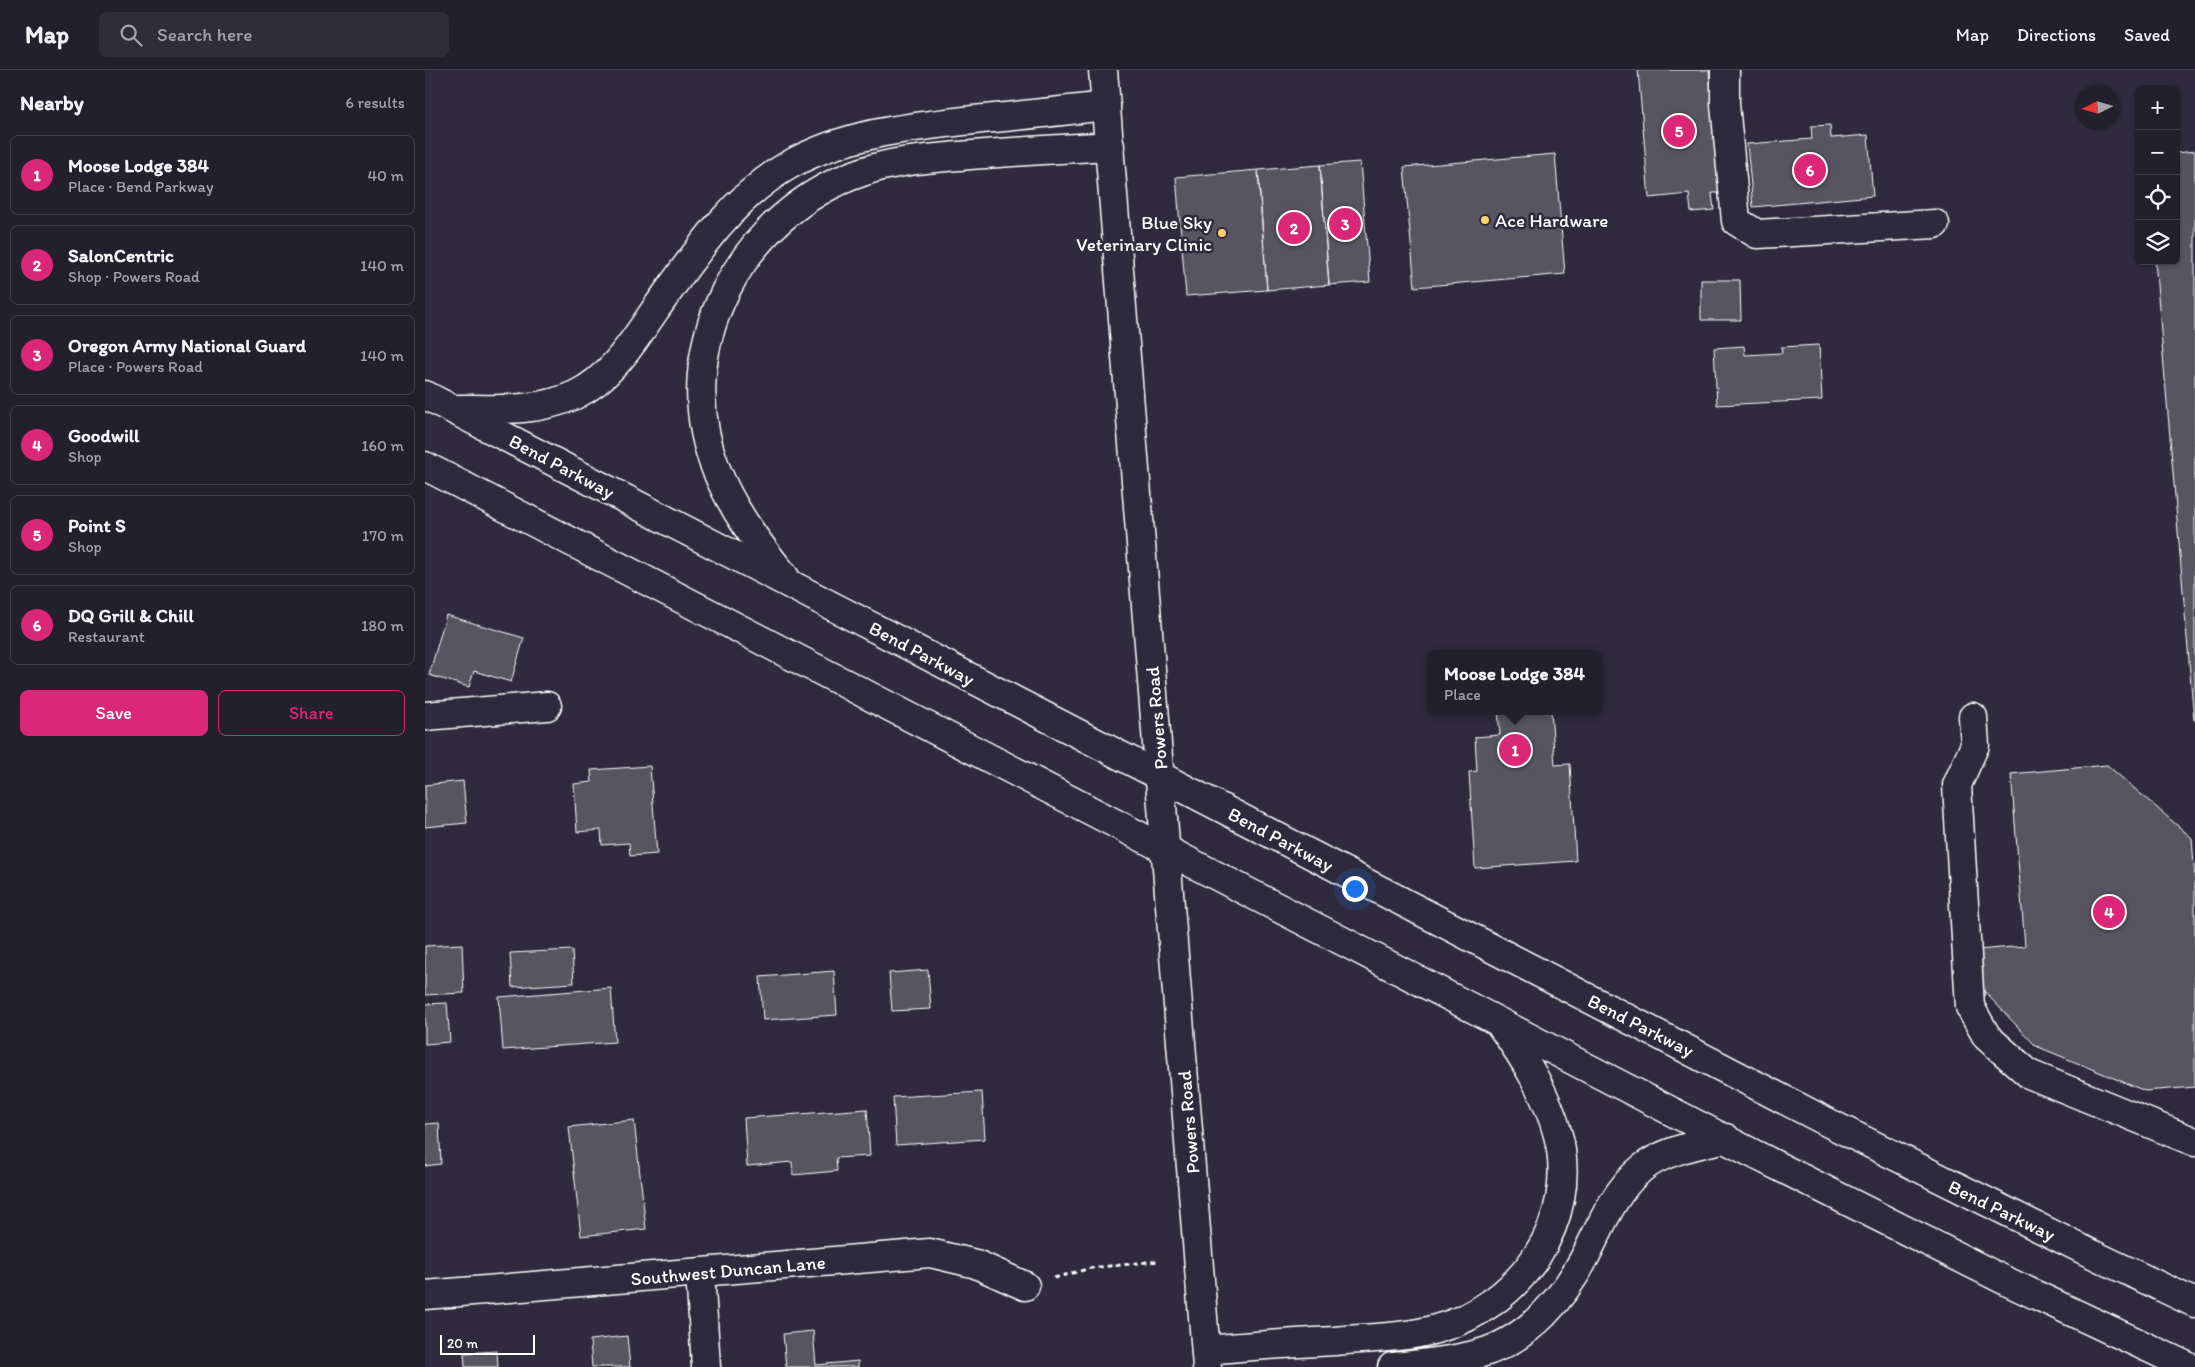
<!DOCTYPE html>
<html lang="en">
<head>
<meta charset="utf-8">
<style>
	:root { --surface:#23202e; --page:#2f2d3a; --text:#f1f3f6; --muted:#a3a3aa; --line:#403e4a; --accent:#db2777 }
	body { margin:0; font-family:Itim,sans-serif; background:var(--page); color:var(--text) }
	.controls { position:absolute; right:15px; top:15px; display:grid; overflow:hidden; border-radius:8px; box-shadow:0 1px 4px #0004 }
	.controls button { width:45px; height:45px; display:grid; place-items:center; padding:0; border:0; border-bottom:1px solid var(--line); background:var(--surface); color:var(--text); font:25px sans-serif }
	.compass { position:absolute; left:1650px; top:15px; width:45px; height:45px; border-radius:50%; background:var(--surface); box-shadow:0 1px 4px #0004; rotate:265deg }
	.scale { position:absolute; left:15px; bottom:12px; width:95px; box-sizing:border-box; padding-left:5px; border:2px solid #fff; border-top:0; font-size:14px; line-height:18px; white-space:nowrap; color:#fff; -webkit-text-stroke:4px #2f2a3d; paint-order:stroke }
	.you { position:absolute; left:929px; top:818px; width:18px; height:18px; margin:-12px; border:4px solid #fff; border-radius:50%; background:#1a73e8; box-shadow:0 0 0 8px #1a73e833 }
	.badge { display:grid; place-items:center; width:32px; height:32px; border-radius:50%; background:var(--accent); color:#fff; font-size:16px; font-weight:700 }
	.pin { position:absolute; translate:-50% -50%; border:2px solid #fff; box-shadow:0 1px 5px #0006 }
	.popup { position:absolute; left:1002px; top:580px; width:175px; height:65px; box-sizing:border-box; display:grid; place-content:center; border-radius:8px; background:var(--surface); filter:drop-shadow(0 1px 4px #0005); font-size:16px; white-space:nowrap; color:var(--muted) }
	.popup b { font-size:19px; color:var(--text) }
	.popup::after { content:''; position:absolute; left:50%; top:100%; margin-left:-10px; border:10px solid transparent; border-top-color:var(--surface) }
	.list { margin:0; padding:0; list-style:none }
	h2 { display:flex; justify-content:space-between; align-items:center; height:65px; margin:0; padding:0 20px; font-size:21px }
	h2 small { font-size:16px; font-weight:400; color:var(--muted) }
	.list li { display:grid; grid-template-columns:32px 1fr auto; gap:15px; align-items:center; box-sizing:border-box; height:80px; margin:0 10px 10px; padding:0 10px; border:1px solid var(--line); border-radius:8px }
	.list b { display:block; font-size:19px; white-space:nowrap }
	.list p { margin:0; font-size:16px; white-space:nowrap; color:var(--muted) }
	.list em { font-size:16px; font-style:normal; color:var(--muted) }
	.actions { display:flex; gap:10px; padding:15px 20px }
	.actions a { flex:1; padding:11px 0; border:1px solid var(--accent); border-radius:8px; text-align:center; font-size:18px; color:var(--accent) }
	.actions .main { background:var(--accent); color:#fff }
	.icon { flex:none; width:28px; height:28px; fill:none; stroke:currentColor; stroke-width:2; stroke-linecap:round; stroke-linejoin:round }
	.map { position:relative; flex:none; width:1770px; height:1297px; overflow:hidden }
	header { display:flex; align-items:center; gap:30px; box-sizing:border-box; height:70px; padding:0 25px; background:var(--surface); border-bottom:1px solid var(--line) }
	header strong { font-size:24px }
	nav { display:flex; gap:28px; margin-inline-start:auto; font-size:18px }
	.search { width:350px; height:45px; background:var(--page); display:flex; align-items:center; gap:12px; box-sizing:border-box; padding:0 18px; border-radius:8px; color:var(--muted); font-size:19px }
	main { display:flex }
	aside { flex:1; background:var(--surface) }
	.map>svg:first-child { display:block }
	.building { fill:#595564; stroke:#fff }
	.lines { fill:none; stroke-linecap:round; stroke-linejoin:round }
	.minor-casing { stroke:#fff; stroke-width:31 }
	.major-casing { stroke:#fff; stroke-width:31 }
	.highway-casing { stroke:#fff; stroke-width:31 }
	.path { stroke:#fff; stroke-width:3; stroke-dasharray:5 4; stroke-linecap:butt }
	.minor { stroke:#2f2a3d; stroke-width:28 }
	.major { stroke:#2f2a3d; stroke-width:28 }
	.highway { stroke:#2f2a3d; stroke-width:28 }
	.poi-dot { fill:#ffd166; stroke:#2f2a3d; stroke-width:2 }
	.labels { text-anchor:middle; stroke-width:5; stroke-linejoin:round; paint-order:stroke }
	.poi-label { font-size:19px; fill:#fff; stroke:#2f2a3d; text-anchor:start }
	.street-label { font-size:19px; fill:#fff; stroke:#2f2a3d }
</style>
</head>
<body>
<header>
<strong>Map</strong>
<div class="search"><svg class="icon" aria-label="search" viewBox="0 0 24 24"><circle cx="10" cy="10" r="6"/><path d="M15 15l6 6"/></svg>Search here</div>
<nav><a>Map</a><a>Directions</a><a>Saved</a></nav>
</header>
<main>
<aside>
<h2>Nearby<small>6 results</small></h2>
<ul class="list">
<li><span class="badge">1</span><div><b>Moose Lodge 384</b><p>Place · Bend Parkway</p></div><em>40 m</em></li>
<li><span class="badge">2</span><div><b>SalonCentric</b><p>Shop · Powers Road</p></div><em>140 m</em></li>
<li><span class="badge">3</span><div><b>Oregon Army National Guard</b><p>Place · Powers Road</p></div><em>140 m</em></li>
<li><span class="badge">4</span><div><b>Goodwill</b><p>Shop</p></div><em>160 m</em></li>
<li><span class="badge">5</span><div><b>Point S</b><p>Shop</p></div><em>170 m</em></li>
<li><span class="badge">6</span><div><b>DQ Grill &amp; Chill</b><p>Restaurant</p></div><em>180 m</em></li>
</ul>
<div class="actions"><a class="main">Save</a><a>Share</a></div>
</aside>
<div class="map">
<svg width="1770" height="1297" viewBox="0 0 1770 1297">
	<rect width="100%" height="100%" fill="#2f2a3d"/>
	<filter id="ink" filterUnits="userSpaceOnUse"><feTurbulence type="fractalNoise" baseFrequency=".02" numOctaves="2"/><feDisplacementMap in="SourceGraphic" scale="10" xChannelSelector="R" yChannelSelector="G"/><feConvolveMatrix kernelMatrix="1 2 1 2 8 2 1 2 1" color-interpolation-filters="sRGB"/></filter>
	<g filter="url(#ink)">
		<!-- building -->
		<path class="building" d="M1213,0H1284L1295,123H1287L1289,140L1266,142L1264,124L1224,128Z
			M1405,55L1406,68L1443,65L1448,126L1328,137L1322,74L1387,69L1386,56Z
			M1770,81V650H1769L1730,191H1751V83Z
			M1130,84L1140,204L990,217L979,97Z
			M935,92L945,212L904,215L895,95Z
			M895,95L904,215L842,220L833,100Z
			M833,100L842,220L761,226L751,107Z
			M1276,210H1315L1316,250H1276Z
			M1394,275L1397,330L1292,335L1289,278L1319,276L1320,285L1357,283L1356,277Z
			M21,545L99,568L86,612L49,601L44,617L4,605Z
			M1073,641H1126L1130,695L1145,694L1151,791L1050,798L1044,702L1052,701L1050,667L1075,665Z
			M1682,695L1767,768L1770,809V1017L1720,1021L1611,976L1555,917L1552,880L1600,876L1586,704Z
			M225,696L232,784L205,786L204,773L177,775L176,760L152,762L149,714L167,712L166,700Z
			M38,711L42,753L0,757V715Z
			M37,874L39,923L0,925V876Z
			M147,880L149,913L87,917L85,883Z
			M503,900L506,939L467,941L464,903Z
			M409,901L412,945L338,950L335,907Z
			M186,918L190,972L78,980L74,927Z
			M22,933L25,972L0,974V934Z
			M557,1022L560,1069L471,1075L468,1027Z
			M442,1039L445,1086L411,1088L412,1101L368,1105L367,1092L322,1096L319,1048Z
			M209,1050L221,1159L156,1166L144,1057Z
			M14,1053L16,1094L0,1096V1054Z
			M388,1261L391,1295L433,1291V1297H361L358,1264Z
			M202,1266L205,1297H167L165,1270Z
			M72,1281L73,1297H40L39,1283Z"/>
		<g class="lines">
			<defs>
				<path id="minor" d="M1300,0V34L1311,151L1332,164L1510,154
					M0,646L122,636
					M1548,647L1550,675L1532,715L1545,937L1562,967L1604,1004L1770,1072
					M275,1202L281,1297
					M0,1225L505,1183L551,1194L600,1216"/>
				<path id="major" d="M678,0L782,1297"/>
				<path id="highway" d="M0,325L1406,1054L1663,1182L1770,1233
					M33,339C72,339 113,342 150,325C186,308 208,272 230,240C268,187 306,128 364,95C420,63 485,57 548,50C592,46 637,41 681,36
					M0,396L1325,1082L1581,1211L1764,1297
					M360,507C333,474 307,439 291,399C243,278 317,142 437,102C468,91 501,89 534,86C584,82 634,79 685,76
					M781,1280C824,1276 867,1273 910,1271C943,1268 979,1268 1011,1259C1095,1236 1155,1152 1133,1065C1122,1024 1099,988 1075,954
					M967,1297C995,1294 1025,1292 1053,1284C1104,1270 1140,1227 1163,1181C1177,1153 1191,1120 1216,1099C1239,1080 1273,1075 1301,1068"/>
			</defs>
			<!-- minor casing -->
			<use href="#minor" class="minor-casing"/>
			<!-- major casing -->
			<use href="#major" class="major-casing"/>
			<!-- highway casing -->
			<use href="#highway" class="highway-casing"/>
			<!-- path -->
			<path class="path" d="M629,1208L666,1198L733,1191"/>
			<!-- minor -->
			<use href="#minor" class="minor"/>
			<!-- major -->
			<use href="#major" class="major"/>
			<!-- highway -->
			<use href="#highway" class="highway"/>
		</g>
	</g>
	<!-- markers -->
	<g class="poi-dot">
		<circle cx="1060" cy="150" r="5"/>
		<circle cx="797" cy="163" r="5"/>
	</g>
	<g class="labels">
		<!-- poi labels -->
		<g class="poi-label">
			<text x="1070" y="157">Ace Hardware</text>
			<text x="787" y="159" text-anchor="end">Blue Sky<tspan x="787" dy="22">Veterinary Clinic</tspan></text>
		</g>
		<!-- street labels -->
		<g class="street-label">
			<text transform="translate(137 396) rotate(28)" y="7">Bend Parkway</text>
			<text transform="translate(497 583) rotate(28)" y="7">Bend Parkway</text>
			<text transform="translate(731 648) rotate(-95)" y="7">Powers Road</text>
			<text transform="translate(856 769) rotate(28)" y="7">Bend Parkway</text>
			<text transform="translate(1216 955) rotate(27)" y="7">Bend Parkway</text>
			<text transform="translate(763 1052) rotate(-95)" y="7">Powers Road</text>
			<text transform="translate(1577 1140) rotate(26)" y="7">Bend Parkway</text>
			<text transform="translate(303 1200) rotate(-5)" y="7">Southwest Duncan Lane</text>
		</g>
	</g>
</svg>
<div class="controls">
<button>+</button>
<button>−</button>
<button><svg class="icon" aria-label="locate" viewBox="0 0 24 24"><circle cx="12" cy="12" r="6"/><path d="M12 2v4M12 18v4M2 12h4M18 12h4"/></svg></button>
<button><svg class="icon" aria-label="layers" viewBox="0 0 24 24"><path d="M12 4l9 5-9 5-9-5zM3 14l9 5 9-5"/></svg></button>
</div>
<svg class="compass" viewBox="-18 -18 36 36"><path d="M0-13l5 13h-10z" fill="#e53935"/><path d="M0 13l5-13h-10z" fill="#a3a3aa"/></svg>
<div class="scale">20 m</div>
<div class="you"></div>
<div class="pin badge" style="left:1090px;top:680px">1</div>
<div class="popup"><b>Moose Lodge 384</b>Place</div>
<div class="pin badge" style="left:869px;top:158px">2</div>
<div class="pin badge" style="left:920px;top:154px">3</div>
<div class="pin badge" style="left:1684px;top:842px">4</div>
<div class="pin badge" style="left:1254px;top:61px">5</div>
<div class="pin badge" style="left:1385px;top:100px">6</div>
</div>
</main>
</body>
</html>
